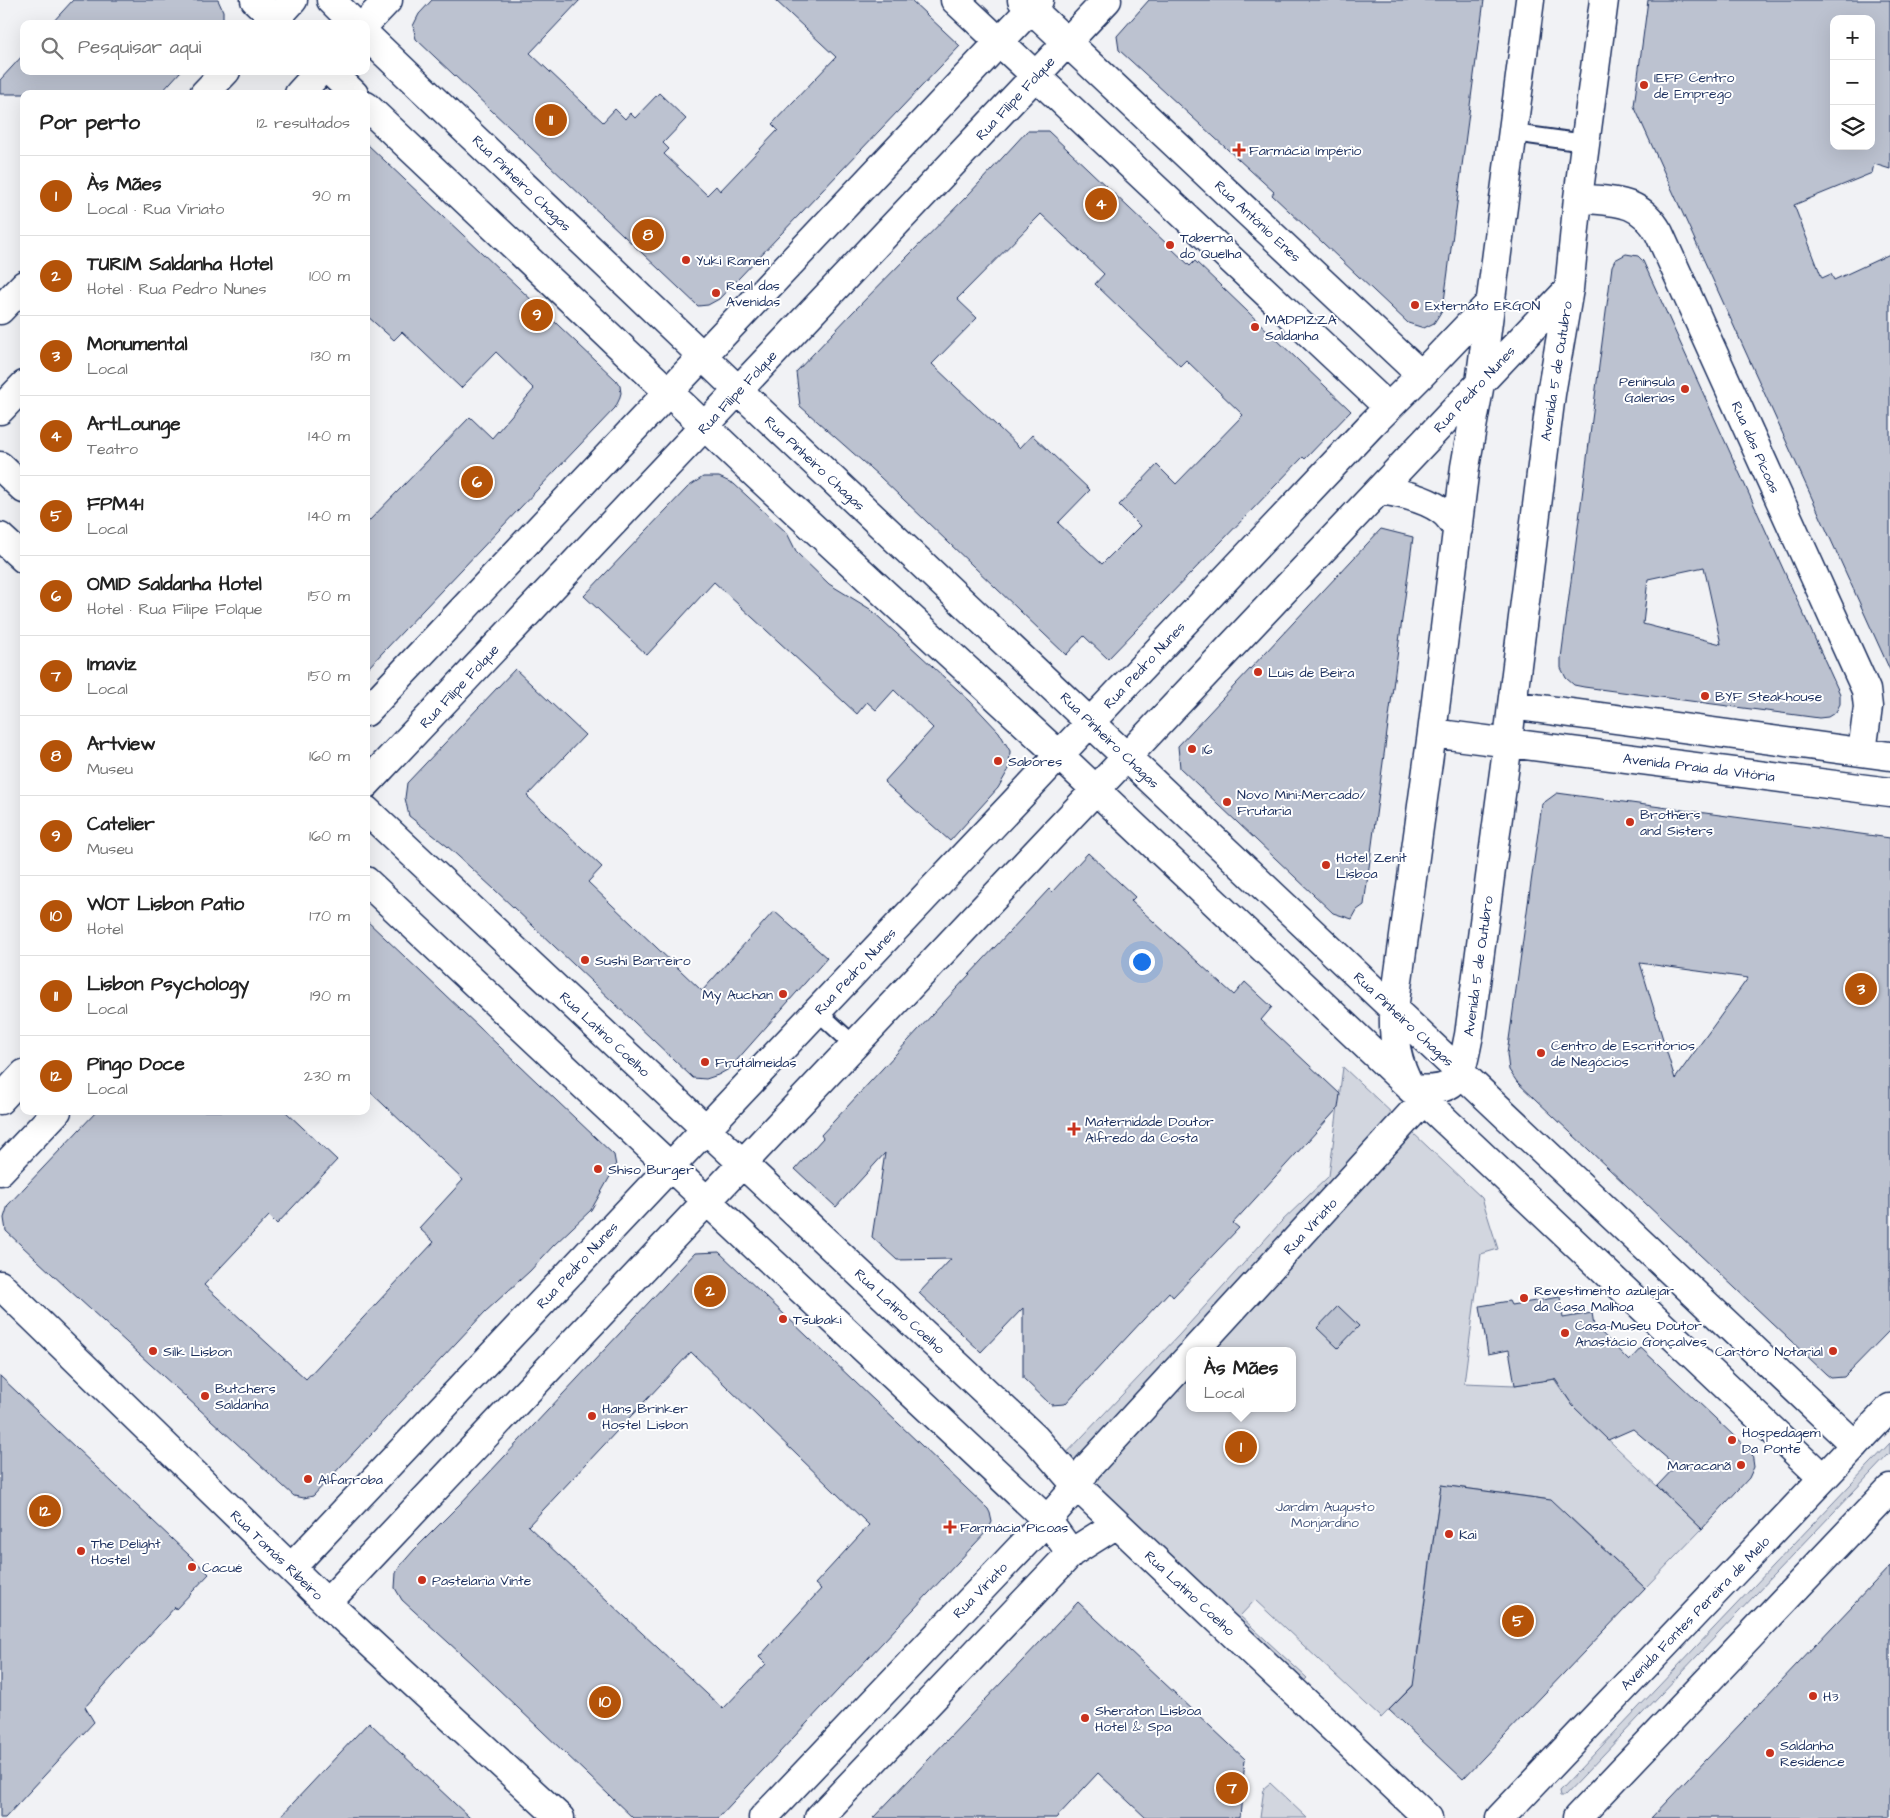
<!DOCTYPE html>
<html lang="pt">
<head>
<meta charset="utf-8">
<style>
	:root { --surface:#fff; --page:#f2f2f2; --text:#222; --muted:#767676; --line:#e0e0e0; --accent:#b45309 }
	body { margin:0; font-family:"Architects Daughter",sans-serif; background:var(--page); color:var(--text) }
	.controls { position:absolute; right:15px; top:15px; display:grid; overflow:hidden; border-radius:10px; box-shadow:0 5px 20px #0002 }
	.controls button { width:45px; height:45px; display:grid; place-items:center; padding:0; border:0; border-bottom:1px solid var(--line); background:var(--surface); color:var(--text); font:25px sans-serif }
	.you { position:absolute; left:1141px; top:961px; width:18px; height:18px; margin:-12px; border:4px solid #fff; border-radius:50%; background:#1a73e8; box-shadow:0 0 0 8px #1a73e833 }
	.badge { display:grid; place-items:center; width:32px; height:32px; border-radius:50%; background:var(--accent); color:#fff; font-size:16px; font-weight:700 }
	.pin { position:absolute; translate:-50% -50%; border:2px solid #fff; box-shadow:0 1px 5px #0006 }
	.popup { position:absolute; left:1186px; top:1347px; width:110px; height:65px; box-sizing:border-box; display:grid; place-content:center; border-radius:10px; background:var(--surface); filter:drop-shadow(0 1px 4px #0005); font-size:16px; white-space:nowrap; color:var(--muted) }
	.popup b { font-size:19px; color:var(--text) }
	.popup::after { content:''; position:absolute; left:50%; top:100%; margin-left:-10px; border:10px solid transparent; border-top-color:var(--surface) }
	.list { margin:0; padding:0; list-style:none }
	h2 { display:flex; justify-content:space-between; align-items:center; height:65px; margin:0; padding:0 20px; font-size:21px }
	h2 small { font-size:16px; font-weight:400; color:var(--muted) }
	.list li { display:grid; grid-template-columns:32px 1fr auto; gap:15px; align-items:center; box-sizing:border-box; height:80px; padding:0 20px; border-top:1px solid var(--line) }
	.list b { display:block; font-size:19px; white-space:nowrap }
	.list p { margin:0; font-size:16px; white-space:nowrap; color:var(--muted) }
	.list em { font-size:16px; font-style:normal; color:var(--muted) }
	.icon { flex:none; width:28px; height:28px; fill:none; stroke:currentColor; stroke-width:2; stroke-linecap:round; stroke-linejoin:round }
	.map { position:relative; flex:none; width:1890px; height:1818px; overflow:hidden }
	.search { position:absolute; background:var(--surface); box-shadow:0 5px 20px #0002; left:20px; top:20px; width:350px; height:55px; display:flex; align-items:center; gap:12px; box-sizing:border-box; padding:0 18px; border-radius:10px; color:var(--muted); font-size:19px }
	.panel { position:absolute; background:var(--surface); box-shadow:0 5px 20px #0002; left:20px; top:90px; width:350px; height:1025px; border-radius:10px }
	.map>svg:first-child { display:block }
	.green { fill:#d2d6df; stroke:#76829e; fill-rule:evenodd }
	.building { fill:#bcc2d0; stroke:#1b2f5e; fill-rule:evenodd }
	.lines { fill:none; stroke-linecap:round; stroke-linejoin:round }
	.lane-casing { stroke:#1b2f5e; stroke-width:20 }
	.street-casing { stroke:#1b2f5e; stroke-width:31 }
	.primary-casing { stroke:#1b2f5e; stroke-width:31 }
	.lane { stroke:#fff; stroke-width:16 }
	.street { stroke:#fff; stroke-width:28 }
	.primary { stroke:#fff; stroke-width:28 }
	.poi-dot { fill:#c8321e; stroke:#fff; stroke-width:2 }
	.labels { text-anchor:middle; stroke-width:4; stroke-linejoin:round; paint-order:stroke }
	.poi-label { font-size:14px; fill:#1b2f5e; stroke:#fff; text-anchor:start }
	.street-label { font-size:14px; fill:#1b2f5e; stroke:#fff }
	.park-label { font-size:14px; fill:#49597e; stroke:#fff }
</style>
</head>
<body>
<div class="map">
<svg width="1890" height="1818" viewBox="0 0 1890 1818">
	<rect width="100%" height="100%" fill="#f1f2f5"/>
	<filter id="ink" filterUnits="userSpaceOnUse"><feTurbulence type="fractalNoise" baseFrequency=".02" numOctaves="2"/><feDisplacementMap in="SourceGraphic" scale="10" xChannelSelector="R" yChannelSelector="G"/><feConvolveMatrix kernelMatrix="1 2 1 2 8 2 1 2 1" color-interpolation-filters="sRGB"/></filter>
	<g filter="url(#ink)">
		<!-- green -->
		<path class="green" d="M1343,1067L1482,1198L1498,1249L1481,1254L1464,1383L1515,1385L1554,1379L1573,1406L1702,1529L1645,1588L1571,1518L1538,1553L1545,1499L1441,1485L1417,1653L1440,1657L1381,1718L1255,1600L1240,1616L1307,1678L1301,1684L1062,1458L1179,1335L1280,1223L1329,1176ZM1190,1351H1292V1408H1190Z
			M1890,1443V1453L1564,1796H1560L1559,1791Z
			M1270,1783L1307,1818H1260L1264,1788Z"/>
		<!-- building -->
		<path class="building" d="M73,0H218L223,11V21L222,24H51Z
			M432,0H580L530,53L603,122L615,109L625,119L630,113L635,118L659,93L686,119L663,143L669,149L664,154L707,195L716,186L720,191L778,130L772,124L836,57L775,0H911L960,46L719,299L708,305L698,306L416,39L413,26L419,14Z
			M1149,0H1484L1443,309L1434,323L1424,328L1408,323L1272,195L1274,192L1119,50L1117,36Z
			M1648,0H1890V169L1874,164L1872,173L1794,205L1822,278L1831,274L1834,280L1890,254V670L1634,106ZM1834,19H1871V146H1834Z
			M24,54V71H181L160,94H0V80Z
			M1027,131H1048L1190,266L1195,261L1351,411L1305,459L1303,457L1108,659L1084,636L1066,655L879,476L800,406L796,372L852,313L969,194ZM1041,214L1104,274L1095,284L1180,366L1186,360L1243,415L1176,484L1157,465L1119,505L1140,526L1102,564L1058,523L1090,490L1032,435L1020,448L932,364L977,318L957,299Z
			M366,143L616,380L620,386L621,393L619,400L615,408L366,670V524L470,417L492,438L534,389L496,352L461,388L402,332L394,340L366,315Z
			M1626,254L1638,256L1643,261L1840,694V704L1836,712L1828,717L1819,718L1584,687L1574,685L1566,678L1561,668V658L1612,266L1615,260ZM1704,567L1721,644L1643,624L1648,579Z
			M703,477H719L734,484L787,533L797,553L829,584L870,609L970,701L999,732L1010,751L1009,769L998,788L950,841L884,782L933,728L894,690L876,710L867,702L857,714L714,582L647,655L584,596L688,487Z
			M1381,529L1413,537L1364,905L1357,910L1352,919L1333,913L1180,768L1178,746Z
			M515,669L585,735L527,796L602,867L588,882L702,991L774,911L827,958L729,1069L718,1075L706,1079L693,1078L494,889L447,846L409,816L405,798L407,783Z
			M1557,793L1890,838V1330L1844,1377L1831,1378L1826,1374L1517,1082L1509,1070L1507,1054L1542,804ZM1640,963L1748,978L1675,1079Z
			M1088,853L1135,897L1131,901L1234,995L1245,982L1272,1007L1261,1020L1340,1094L1338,1108L1233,1223L1239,1228L1173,1297L1169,1292L1065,1404L1051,1405L1023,1378V1308L981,1352L919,1293L951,1259L897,1260L872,1237L885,1153L836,1207L795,1169L823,1138L821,1135L969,975L1049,889L1052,892Z
			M366,920L614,1155L616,1166L591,1210L553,1246L530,1271L485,1312L313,1496L304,1498L294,1496L67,1288L6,1231L4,1218L8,1205L97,1111H285L337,1160L277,1224L269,1216L204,1285L306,1379L434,1242L419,1228L463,1180L366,1088Z
			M719,1252L988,1509L990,1513L992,1522L988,1530L718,1818H633L472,1664L402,1600L395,1588L396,1573L400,1566L414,1550L460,1504L695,1253ZM691,1352L869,1525L815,1584L821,1589L759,1657L766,1664L723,1709L528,1526Z
			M1560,1297L1563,1318L1592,1313L1594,1325L1629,1361L1641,1348L1752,1453L1754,1467L1749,1478L1702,1529L1657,1486L1676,1466L1633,1429L1608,1440L1573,1406L1555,1379L1515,1385L1509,1350L1488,1354L1480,1306L1509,1301L1511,1305Z
			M1338,1306L1359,1326L1338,1348L1317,1328Z
			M0,1376L209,1574L176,1609L175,1607L85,1707L94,1722L5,1818H0Z
			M1441,1485L1551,1500L1645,1588L1463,1779L1389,1710L1413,1686Z
			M1890,1566V1818H1651Z
			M1078,1602L1245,1759L1240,1818H1146L1098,1773L1056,1818H873Z
			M369,1722L401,1753L470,1818H279Z"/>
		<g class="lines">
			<defs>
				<path id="lane" d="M1513,133L1585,143
					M817,1011L854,1045"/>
				<path id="street" d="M255,0L280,24
					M331,0L355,24
					M955,0L1388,407
					M1022,0L1421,375L1489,304
					M1530,0L1480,383L1465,467L1432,733L1394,1009C1393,1040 1396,1061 1411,1089C1462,1093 1460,1077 1469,1035L1508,742L1512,705L1551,394L1569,289L1578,198L1604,0
					M271,24L293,0
					M365,24L388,0
					M366,35L738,390L1855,1445
					M330,71L354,94
					M204,94L226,71
					M299,94L320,71
					M366,106L751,470L1059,755L1823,1478
					M1578,198C1614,202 1639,198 1659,233L1866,690L1868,707L1862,752
					M0,310L24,285
					M0,410L24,385
					M0,466L24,489
					M1379,490C1401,493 1429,499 1446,514C1450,518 1454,524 1458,529
					M0,537L24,559
					M1512,705L1890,756
					M366,712L1039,0
					M1432,733L1890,792
					M366,784L1107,0
					M366,810L1035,1438L1077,1486L1428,1818
					M366,881L1047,1520L1071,1553
					M0,1100L24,1074
					M0,1171L57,1111
					M0,1285L327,1603L560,1818
					M1194,1351L1424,1100
					M291,1568L1372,424L1421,375
					M327,1603L1569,289
					M763,1818L1047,1520L1077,1486L1087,1468L1190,1356
					M819,1818L1071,1553L1117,1524"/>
				<path id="primary" d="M1500,1818L1890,1408
					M1577,1818L1890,1489"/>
			</defs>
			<!-- lane casing -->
			<use href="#lane" class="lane-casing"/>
			<!-- street casing -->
			<use href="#street" class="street-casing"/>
			<!-- primary casing -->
			<use href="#primary" class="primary-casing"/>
			<!-- lane -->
			<use href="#lane" class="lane"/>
			<!-- street -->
			<use href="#street" class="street"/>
			<!-- primary -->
			<use href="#primary" class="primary"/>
		</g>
	</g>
	<!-- markers -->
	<g class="poi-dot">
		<circle cx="1644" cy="85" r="5"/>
		<path d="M1236.5 142.5h5v5h5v5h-5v5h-5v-5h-5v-5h5z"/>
		<circle cx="1170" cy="245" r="5"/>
		<circle cx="686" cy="260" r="5"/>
		<circle cx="716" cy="293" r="5"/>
		<circle cx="1415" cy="305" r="5"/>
		<circle cx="1255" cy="327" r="5"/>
		<circle cx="1685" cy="389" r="5"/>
		<circle cx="1258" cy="672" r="5"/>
		<circle cx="1705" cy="696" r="5"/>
		<circle cx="1192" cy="749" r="5"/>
		<circle cx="998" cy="761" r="5"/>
		<circle cx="1227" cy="802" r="5"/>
		<circle cx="1630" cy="822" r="5"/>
		<circle cx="1326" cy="865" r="5"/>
		<circle cx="585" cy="960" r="5"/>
		<circle cx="783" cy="994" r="5"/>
		<circle cx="1541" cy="1053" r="5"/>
		<circle cx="705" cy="1062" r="5"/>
		<path d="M1071.5 1121.5h5v5h5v5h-5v5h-5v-5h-5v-5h5z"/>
		<circle cx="598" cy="1169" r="5"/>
		<circle cx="1524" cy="1298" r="5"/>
		<circle cx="783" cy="1319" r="5"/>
		<circle cx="1565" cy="1333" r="5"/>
		<circle cx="153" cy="1351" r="5"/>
		<circle cx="1833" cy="1351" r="5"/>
		<circle cx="205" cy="1396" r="5"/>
		<circle cx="592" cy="1416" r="5"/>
		<circle cx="1732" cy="1440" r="5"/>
		<circle cx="1741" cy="1465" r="5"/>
		<circle cx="308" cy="1479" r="5"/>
		<path d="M947.5 1519.5h5v5h5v5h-5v5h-5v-5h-5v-5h5z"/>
		<circle cx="1449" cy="1534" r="5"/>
		<circle cx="81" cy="1551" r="5"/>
		<circle cx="192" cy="1567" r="5"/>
		<circle cx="422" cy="1580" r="5"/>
		<circle cx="1813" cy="1696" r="5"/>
		<circle cx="1085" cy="1718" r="5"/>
		<circle cx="1770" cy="1753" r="5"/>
	</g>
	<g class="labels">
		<!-- poi labels -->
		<g class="poi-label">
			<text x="1654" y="82">IEFP Centro<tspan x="1654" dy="16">de Emprego</tspan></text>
			<text x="1249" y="155">Farmácia Império</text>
			<text x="1180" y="242">Taberna<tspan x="1180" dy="16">do Quelha</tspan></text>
			<text x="696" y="265">Yuki Ramen</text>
			<text x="726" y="290">Real das<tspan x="726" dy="16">Avenidas</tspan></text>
			<text x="1425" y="310">Externato ERGON</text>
			<text x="1265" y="324">MADPIZZA<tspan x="1265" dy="16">Saldanha</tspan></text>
			<text x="1675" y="386" text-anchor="end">Península<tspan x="1675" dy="16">Galerias</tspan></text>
			<text x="1268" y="677">Luis de Beira</text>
			<text x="1715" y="701">BYF Steakhouse</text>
			<text x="1202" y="754">16</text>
			<text x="1008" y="766">Sabores</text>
			<text x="1237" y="799">Novo Mini-Mercado/<tspan x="1237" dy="16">Frutaria</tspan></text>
			<text x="1640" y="819">Brothers<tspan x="1640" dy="16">and Sisters</tspan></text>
			<text x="1336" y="862">Hotel Zenit<tspan x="1336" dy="16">Lisboa</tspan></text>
			<text x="595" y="965">Sushi Barreiro</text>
			<text x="773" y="999" text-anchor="end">My Auchan</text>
			<text x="1551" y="1050">Centro de Escritórios<tspan x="1551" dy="16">de Negócios</tspan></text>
			<text x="715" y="1067">Frutalmeidas</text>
			<text x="1085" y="1126">Maternidade Doutor<tspan x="1085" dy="16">Alfredo da Costa</tspan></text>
			<text x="608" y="1174">Shiso Burger</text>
			<text x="1534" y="1295">Revestimento azulejar<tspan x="1534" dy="16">da Casa Malhoa</tspan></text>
			<text x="793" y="1324">Tsubaki</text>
			<text x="1575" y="1330">Casa-Museu Doutor<tspan x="1575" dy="16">Anastácio Gonçalves</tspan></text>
			<text x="163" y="1356">Silk Lisbon</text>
			<text x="1823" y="1356" text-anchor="end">Cartóro Notarial</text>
			<text x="215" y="1393">Butchers<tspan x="215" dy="16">Saldanha</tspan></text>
			<text x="602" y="1413">Hans Brinker<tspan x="602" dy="16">Hostel Lisbon</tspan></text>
			<text x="1742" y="1437">Hospedagem<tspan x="1742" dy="16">Da Ponte</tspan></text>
			<text x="1731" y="1470" text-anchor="end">Maracanã</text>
			<text x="318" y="1484">Alfarroba</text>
			<text x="960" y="1532">Farmácia Picoas</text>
			<text x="1459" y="1539">Kai</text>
			<text x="91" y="1548">The Delight<tspan x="91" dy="16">Hostel</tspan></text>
			<text x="202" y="1572">Cacué</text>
			<text x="432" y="1585">Pastelaria Vinte</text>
			<text x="1823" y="1701">H3</text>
			<text x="1095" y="1715">Sheraton Lisboa<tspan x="1095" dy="16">Hotel &amp; Spa</tspan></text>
			<text x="1780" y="1750">Saldanha<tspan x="1780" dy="16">Residence</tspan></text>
		</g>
		<!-- street labels -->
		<g class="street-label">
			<text transform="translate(1015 98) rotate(-47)" y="5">Rua Filipe Folque</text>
			<text transform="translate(522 183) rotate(44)" y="5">Rua Pinheiro Chagas</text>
			<text transform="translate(1258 221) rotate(43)" y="5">Rua António Enes</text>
			<text transform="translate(1556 371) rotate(-81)" y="5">Avenida 5 de Outubro</text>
			<text transform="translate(1474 389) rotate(-47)" y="5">Rua Pedro Nunes</text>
			<text transform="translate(737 392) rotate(-47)" y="5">Rua Filipe Folque</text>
			<text transform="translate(1756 447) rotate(66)" y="5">Rua das Picoas</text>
			<text transform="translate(815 463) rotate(43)" y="5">Rua Pinheiro Chagas</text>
			<text transform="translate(1144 665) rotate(-47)" y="5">Rua Pedro Nunes</text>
			<text transform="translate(459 686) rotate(-47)" y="5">Rua Filipe Folque</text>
			<text transform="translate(1110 740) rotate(44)" y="5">Rua Pinheiro Chagas</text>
			<text transform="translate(1699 767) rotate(7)" y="5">Avenida Praia da Vitória</text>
			<text transform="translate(1478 966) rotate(-82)" y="5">Avenida 5 de Outubro</text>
			<text transform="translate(855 971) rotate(-47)" y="5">Rua Pedro Nunes</text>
			<text transform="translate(1404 1019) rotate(43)" y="5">Rua Pinheiro Chagas</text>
			<text transform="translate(605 1034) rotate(43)" y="5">Rua Latino Coelho</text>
			<text transform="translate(1310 1226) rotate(-47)" y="5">Rua Viriato</text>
			<text transform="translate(577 1265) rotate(-47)" y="5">Rua Pedro Nunes</text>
			<text transform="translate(900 1311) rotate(43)" y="5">Rua Latino Coelho</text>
			<text transform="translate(277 1555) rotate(44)" y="5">Rua Tomás Ribeiro</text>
			<text transform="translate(980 1590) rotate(-46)" y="5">Rua Viriato</text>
			<text transform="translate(1190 1593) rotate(43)" y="5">Rua Latino Coelho</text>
			<text transform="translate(1695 1613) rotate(-46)" y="5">Avenida Fontes Pereira de Melo</text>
		</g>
		<!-- park labels -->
		<g class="park-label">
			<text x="1325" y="1511">Jardim Augusto<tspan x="1325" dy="16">Monjardino</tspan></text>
		</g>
	</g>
</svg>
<div class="controls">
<button>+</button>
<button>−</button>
<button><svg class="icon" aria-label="layers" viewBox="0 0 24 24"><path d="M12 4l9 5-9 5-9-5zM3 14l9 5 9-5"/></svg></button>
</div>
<div class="you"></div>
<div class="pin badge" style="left:1241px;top:1447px">1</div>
<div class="popup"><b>Às Mães</b>Local</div>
<div class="pin badge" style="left:710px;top:1291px">2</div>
<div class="pin badge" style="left:1861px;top:989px">3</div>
<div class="pin badge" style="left:1101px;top:204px">4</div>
<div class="pin badge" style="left:1518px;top:1621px">5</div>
<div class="pin badge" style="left:477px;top:482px">6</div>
<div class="pin badge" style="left:1232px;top:1788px">7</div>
<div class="pin badge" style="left:648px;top:235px">8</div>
<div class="pin badge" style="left:537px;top:315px">9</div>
<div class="pin badge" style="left:605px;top:1702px">10</div>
<div class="pin badge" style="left:551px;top:120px">11</div>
<div class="pin badge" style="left:45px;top:1511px">12</div>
<div class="search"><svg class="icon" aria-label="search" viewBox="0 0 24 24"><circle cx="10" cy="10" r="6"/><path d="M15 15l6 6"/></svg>Pesquisar aqui</div>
<section class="panel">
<h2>Por perto<small>12 resultados</small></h2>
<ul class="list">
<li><span class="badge">1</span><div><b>Às Mães</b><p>Local · Rua Viriato</p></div><em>90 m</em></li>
<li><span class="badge">2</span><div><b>TURIM Saldanha Hotel</b><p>Hotel · Rua Pedro Nunes</p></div><em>100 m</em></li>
<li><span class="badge">3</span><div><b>Monumental</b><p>Local</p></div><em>130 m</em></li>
<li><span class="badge">4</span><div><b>ArtLounge</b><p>Teatro</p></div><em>140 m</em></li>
<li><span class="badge">5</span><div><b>FPM41</b><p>Local</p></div><em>140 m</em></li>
<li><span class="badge">6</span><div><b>OMID Saldanha Hotel</b><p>Hotel · Rua Filipe Folque</p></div><em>150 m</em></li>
<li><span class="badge">7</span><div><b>Imaviz</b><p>Local</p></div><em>150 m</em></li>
<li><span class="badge">8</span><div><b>Artview</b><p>Museu</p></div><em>160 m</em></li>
<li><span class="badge">9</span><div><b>Catelier</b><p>Museu</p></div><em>160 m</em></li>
<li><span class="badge">10</span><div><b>WOT Lisbon Patio</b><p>Hotel</p></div><em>170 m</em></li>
<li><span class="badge">11</span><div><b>Lisbon Psychology</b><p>Local</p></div><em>190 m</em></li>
<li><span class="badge">12</span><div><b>Pingo Doce</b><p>Local</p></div><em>230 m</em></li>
</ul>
</section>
</div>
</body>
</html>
